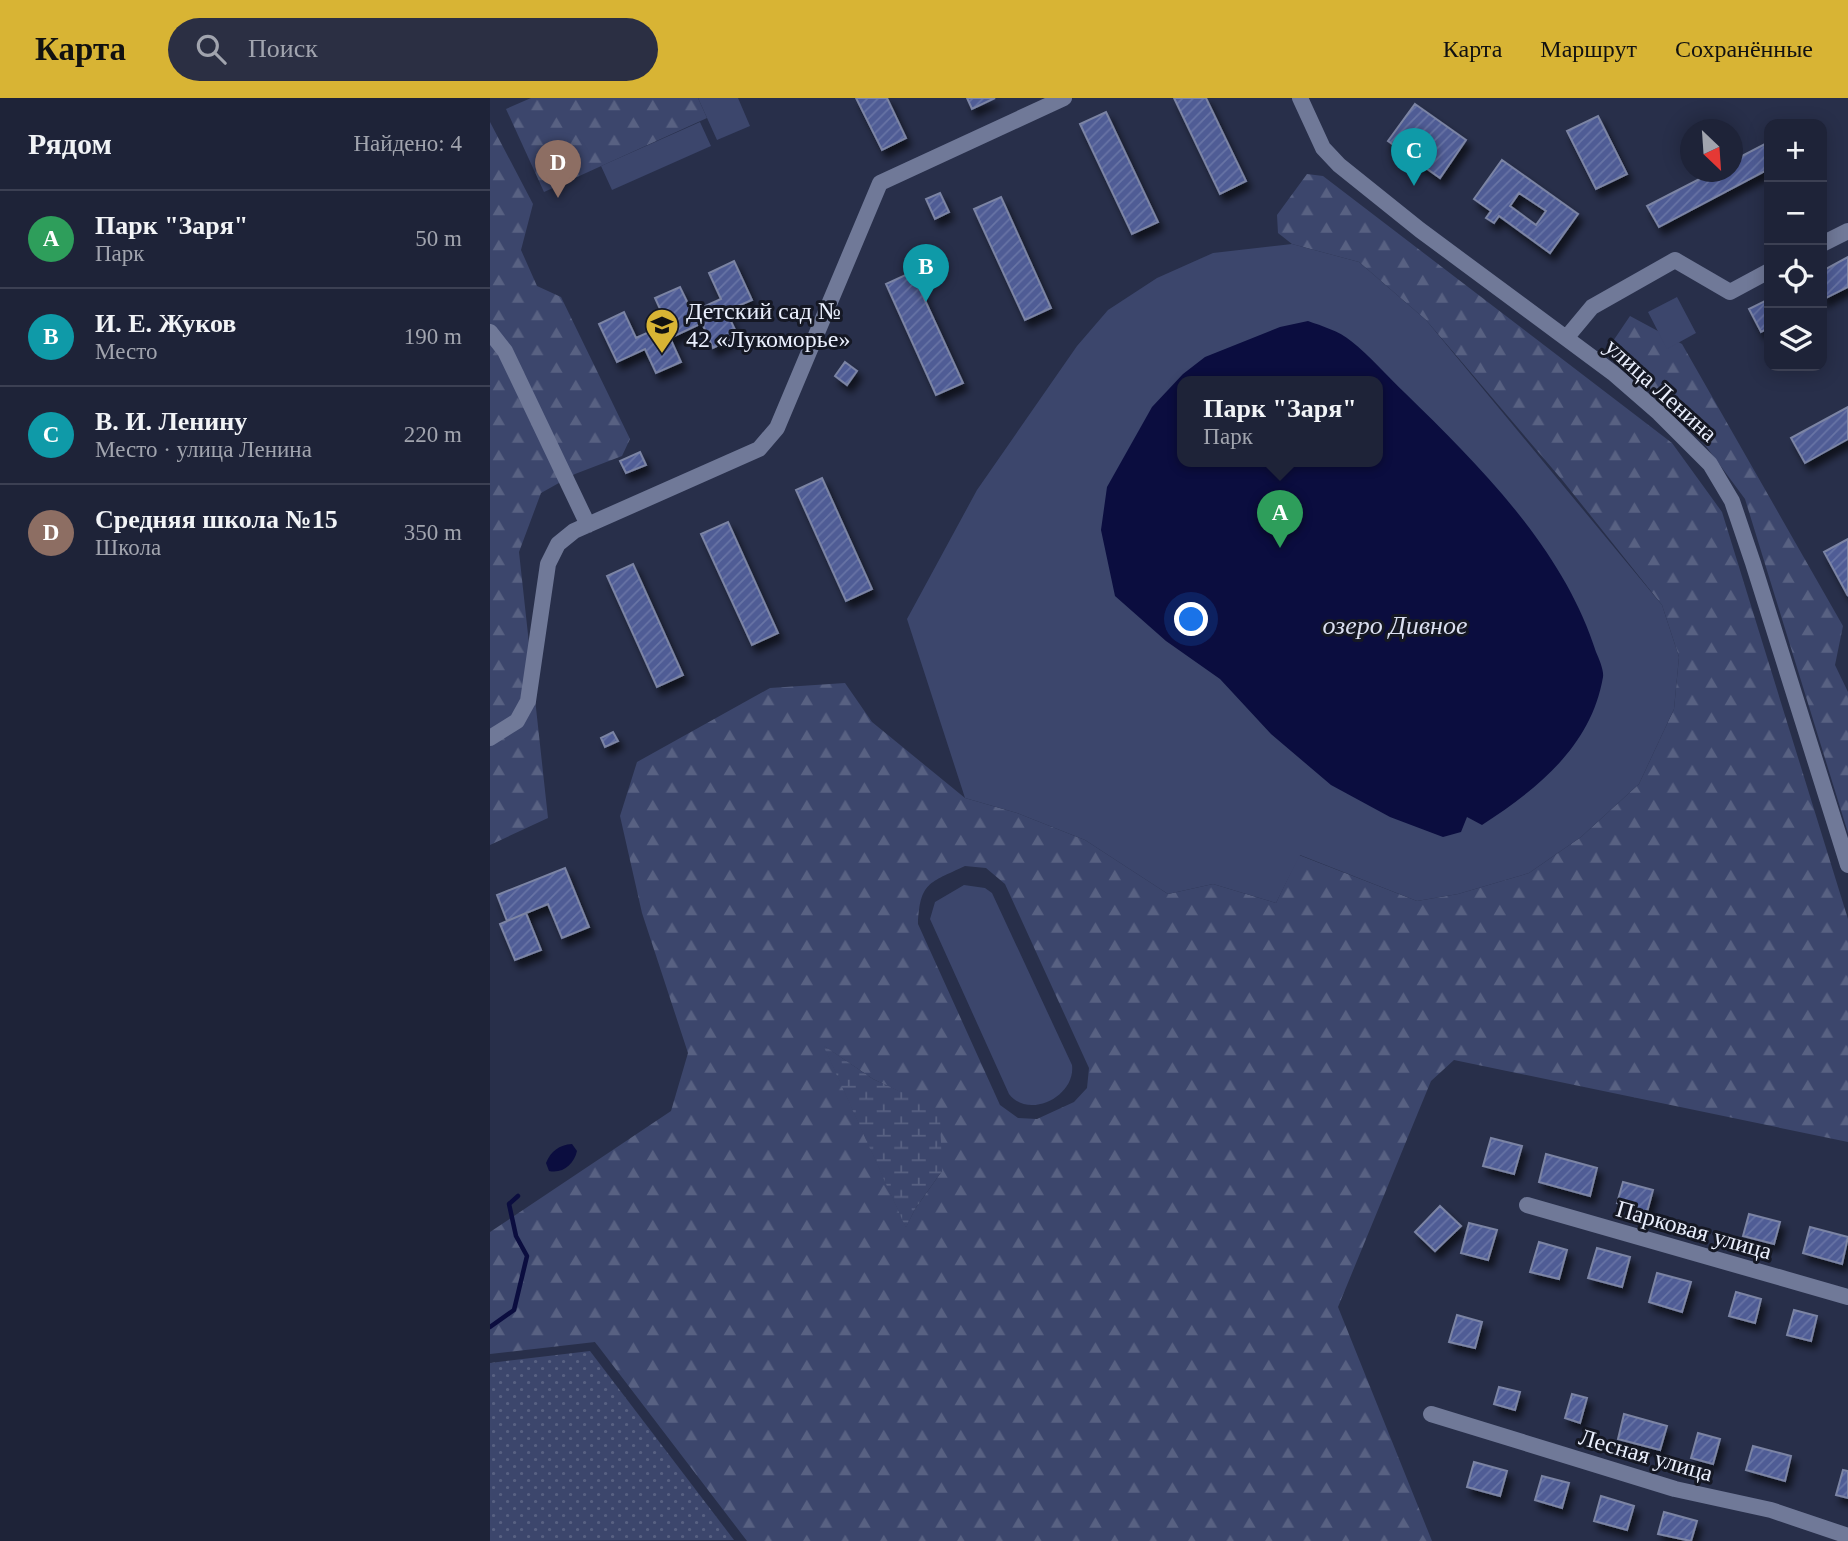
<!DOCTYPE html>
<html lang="ru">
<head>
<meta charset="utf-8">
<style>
	:root { --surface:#1e2338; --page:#2b2f43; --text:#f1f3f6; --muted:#a1a4ae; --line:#3c4053; --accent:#d8b434 }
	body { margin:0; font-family:"Times New Roman",serif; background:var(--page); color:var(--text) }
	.controls { position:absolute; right:21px; top:21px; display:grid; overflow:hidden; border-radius:14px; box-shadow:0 4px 18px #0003 }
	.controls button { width:63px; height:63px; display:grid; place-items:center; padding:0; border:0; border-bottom:2px solid var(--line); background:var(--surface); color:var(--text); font:35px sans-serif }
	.compass { position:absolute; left:1190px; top:21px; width:63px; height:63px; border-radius:50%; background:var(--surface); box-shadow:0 4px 18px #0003; rotate:155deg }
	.you { position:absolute; left:702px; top:522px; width:24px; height:24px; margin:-18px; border:5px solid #fff; border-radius:50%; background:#1a73e8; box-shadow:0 0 0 10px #1a73e833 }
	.badge { display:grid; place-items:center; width:46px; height:46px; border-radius:50%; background:var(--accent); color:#fff; font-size:23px; font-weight:700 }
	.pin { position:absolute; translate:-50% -58px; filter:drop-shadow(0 2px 4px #0008) }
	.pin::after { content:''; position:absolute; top:37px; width:24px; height:21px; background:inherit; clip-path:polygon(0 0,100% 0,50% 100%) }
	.popup { position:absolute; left:687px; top:278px; width:206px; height:91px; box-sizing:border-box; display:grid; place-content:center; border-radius:14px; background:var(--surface); filter:drop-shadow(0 2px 5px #0005); font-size:23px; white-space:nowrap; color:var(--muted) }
	.popup b { font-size:26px; color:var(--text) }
	.popup::after { content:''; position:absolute; left:50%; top:100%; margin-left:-14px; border:14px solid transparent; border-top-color:var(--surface) }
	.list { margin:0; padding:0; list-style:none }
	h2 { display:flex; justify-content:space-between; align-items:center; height:91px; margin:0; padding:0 28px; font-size:30px }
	h2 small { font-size:23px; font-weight:400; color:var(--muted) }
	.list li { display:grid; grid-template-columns:46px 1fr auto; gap:21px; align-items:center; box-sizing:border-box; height:98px; padding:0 28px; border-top:2px solid var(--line) }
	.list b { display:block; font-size:26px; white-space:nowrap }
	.list p { margin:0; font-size:23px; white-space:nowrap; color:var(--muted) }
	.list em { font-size:23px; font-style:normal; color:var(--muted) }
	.icon { flex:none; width:38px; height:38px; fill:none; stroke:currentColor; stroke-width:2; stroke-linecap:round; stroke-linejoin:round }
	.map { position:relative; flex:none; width:1358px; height:1443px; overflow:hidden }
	header { display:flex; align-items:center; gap:42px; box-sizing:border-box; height:98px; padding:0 35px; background:var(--accent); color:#111 }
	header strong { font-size:33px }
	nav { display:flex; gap:38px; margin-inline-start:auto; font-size:24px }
	.search { width:490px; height:63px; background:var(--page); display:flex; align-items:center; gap:18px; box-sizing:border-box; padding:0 24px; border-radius:38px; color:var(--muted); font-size:26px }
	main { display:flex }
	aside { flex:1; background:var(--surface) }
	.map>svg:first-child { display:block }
	.grass { fill:url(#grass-dots) }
	.forest { fill:url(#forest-firs); fill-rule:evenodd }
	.wetland { fill:url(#wetland-marsh) }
	.park { fill:#3c466c; fill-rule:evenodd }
	.water { fill:#0b0d3f; fill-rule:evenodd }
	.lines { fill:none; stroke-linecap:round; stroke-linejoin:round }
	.stream { stroke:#0b0d3f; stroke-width:4.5 }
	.building { fill:url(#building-hatch); stroke:#7b84a4; stroke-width:2; fill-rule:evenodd; filter:url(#shadow) }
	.minor { stroke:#707998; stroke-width:16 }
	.labels { text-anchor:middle; stroke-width:6; stroke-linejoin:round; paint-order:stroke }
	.poi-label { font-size:24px; fill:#eaeffd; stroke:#151824; text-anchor:start }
	.street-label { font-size:24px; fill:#eaeffd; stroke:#151824 }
	.water-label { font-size:26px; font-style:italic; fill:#dadff0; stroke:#151824 }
</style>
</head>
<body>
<header>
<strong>Карта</strong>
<div class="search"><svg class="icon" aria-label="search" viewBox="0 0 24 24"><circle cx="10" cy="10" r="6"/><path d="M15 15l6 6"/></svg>Поиск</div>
<nav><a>Карта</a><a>Маршрут</a><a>Сохранённые</a></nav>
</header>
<main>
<aside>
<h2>Рядом<small>Найдено: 4</small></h2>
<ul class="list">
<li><span class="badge" style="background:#2e9e5b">A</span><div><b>Парк &quot;Заря&quot;</b><p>Парк</p></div><em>50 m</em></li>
<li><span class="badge" style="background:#0f9aa8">B</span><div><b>И. Е. Жуков</b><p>Место</p></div><em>190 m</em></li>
<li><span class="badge" style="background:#0f9aa8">C</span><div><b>В. И. Ленину</b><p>Место · улица Ленина</p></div><em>220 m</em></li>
<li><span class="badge" style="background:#8d6e63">D</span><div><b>Средняя школа №15</b><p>Школа</p></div><em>350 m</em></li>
</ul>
</aside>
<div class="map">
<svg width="1358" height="1443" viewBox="0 0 1358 1443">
	<defs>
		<pattern id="grass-dots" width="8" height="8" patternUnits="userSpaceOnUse" patternTransform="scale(1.75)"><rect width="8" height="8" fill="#3c466c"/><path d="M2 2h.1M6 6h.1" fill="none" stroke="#586182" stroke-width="1.8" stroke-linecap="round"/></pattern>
		<pattern id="forest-firs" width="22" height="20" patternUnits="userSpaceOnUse" patternTransform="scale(1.75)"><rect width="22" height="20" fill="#3c466c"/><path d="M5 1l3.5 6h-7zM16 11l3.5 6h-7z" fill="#586182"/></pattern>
		<pattern id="wetland-marsh" width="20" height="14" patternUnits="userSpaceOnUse" patternTransform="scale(1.75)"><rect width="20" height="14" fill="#3c466c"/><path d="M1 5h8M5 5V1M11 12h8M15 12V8" fill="none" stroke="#586182"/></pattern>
		<pattern id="building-hatch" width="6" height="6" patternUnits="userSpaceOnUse" patternTransform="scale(1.75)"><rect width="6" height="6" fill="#4f5c95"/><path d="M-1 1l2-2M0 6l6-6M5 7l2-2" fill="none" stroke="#6874a5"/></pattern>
		<filter id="shadow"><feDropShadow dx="4.5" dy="7" stdDeviation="3.5" flood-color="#0009"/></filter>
	</defs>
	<rect width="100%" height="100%" fill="#282f4a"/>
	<!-- grass -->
	<path class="grass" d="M100,1253L244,1442L0,1443V1265Z"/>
	<!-- forest -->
	<path class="forest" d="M41,0H208L217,20L54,94L16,11Z
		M0,24L43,106L31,152L47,188L71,199L140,341L132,358L85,376L51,395L29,454L58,720L0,747Z
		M817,76L833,78L1182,345L1232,414L1358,821V1044L964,962L941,983L848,1209L942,1443H257L105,1244L0,1256V1134L181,1013L198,955L152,815L130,718L147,664L280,590L355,585L382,624L475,700L527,715L595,742L678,796L723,786L786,805L809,757L927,803L968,796L1039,775L1091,739L1149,686L1184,611L1189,559L1172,507L1073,383L936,222L869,164L802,146L788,135L787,117ZM475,768L496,770L515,786L599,970L597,990L584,1004L547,1021L528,1020L510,1007L428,826C430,784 439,785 475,768ZM334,948L383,981L429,1003L452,1073L425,1111L416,1129Z
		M1140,218L1192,246L1353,528L1345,567L1358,594V735L1255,401L1201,328L1117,252Z"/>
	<!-- wetland -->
	<path class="wetland" d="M333,947L383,981L429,1002L450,1019L452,1073L425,1111L416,1130Z"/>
	<!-- park -->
	<path class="park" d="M208,0H248L260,28L227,42Z
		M210,24L221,48L122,92L111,68Z
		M802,146L869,164L936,222L1172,507L1189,559L1184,611L1149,686L1091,739L1039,775L968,796L927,803L810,757L786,805L723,786L678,796L595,742L527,715L475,700L417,521L487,392L587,248L618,212L667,180L723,155ZM692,284H888V364H692Z
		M1187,199L1206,235L1177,251L1158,214Z
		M474,787L495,790L502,795L582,967C586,998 539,1022 519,996L440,821L445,804Z"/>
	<!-- water -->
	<path class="water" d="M818,223C832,228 849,233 861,243C880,258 897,278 915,295C990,368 1074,452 1106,554C1109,561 1114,572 1113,579C1101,649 1047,691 992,727L977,719L971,734L953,739L900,719L841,687L781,636L730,581L676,543L625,498L611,432L617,389L662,309L693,276L715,259L790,229ZM692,284H888V364H692Z
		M82,1046L87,1053C84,1066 73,1076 59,1073L56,1065C61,1053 69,1047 82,1046Z"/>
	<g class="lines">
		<!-- stream -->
		<path class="stream" d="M0,1229L24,1212L37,1158L26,1138L19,1106L28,1098"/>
	</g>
	<!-- building -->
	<path class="building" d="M366,0H397L416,40L392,52Z
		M477,0H505L482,11Z
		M684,0H716L756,83L730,96Z
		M925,6L976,42L950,80L898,43Z
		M616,14L668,124L642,136L590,26Z
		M1108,18L1137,76L1106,91L1077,33Z
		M1279,44V71L1169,129L1157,108L1223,74H1242V63Z
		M1012,62L1088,116L1060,155L1009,118L1004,125L996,120L1001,113L984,101ZM1029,95L1056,113L1046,127L1020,108Z
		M450,95L459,114L445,121L436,101Z
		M511,99L561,210L535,222L484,111Z
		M1358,159V189L1332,202V173Z
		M244,163L262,202L236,213L248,238L223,250L212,225L180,240L191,264L166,275L155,251L127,264L109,226L134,214L146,240L177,226L165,200L190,189L202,214L231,201L219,175Z
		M422,174L473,285L446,297L396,186Z
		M1279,201V230L1271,234L1259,211Z
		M355,264L367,273L357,287L345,278Z
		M1358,309V341L1315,365L1301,340Z
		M150,354L156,367L136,375L130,363Z
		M332,380L382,491L356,503L306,392Z
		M238,424L288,535L262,547L211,436Z
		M1358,441V498L1334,454Z
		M143,466L193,577L167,589L117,478Z
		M123,634L128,643L115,649L111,640Z
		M75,770L99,829L72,840L58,806L17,823L7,797Z
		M36,815L51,852L25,862L10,826Z
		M1001,1040L1032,1048L1024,1076L993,1068Z
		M1056,1056L1107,1070L1100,1098L1049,1084Z
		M1133,1084L1163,1092L1157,1114L1127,1105Z
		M950,1108L971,1128L945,1153L925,1134Z
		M1259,1116L1290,1124L1284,1146L1253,1138Z
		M979,1125L1007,1132L998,1162L971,1155Z
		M1320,1129L1358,1139L1352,1166L1313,1155Z
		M1049,1144L1077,1152L1069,1181L1040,1174Z
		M1107,1150L1140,1159L1132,1189L1098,1180Z
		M1167,1175L1201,1184L1192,1214L1159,1204Z
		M1246,1194L1271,1201L1265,1225L1239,1218Z
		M1304,1212L1327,1218L1321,1243L1297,1237Z
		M967,1217L992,1224L985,1250L959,1244Z
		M1009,1289L1030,1294L1025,1312L1004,1306Z
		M1082,1296L1097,1300L1090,1325L1075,1320Z
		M1134,1316L1177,1328L1170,1352L1128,1341Z
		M1208,1335L1230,1341L1223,1366L1201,1360Z
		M1263,1348L1301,1358L1295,1383L1256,1372Z
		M984,1364L1017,1373L1010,1398L977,1389Z
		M1353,1372L1358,1373V1400L1346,1397Z
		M1052,1378L1079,1385L1072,1410L1045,1402Z
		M1111,1398L1144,1408L1137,1432L1104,1423Z
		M1174,1414L1207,1423L1201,1443L1168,1436Z"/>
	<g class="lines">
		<!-- minor -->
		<path class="minor" d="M810,0L833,50L849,67L930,132L1123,275L1169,315L1220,366L1242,403L1263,465L1358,767
			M1332,146L1358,133
			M0,234L15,253L98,427
			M1077,239L1102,209L1185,162L1240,194L1279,173
			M0,640L27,623L38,603L58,466L68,446L84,433L269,351L287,330L390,85L574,0
			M1037,1107L1358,1199
			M941,1316L1185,1391L1281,1412L1358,1438"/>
	</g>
	<!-- icons -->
	<defs>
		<symbol id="school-pin" viewBox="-11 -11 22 30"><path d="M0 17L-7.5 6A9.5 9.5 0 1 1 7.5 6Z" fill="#d8b434" stroke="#151824"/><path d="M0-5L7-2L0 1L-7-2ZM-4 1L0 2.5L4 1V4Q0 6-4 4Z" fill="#111"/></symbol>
	</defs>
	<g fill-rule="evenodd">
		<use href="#school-pin" x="153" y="208" width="38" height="52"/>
	</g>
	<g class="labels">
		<!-- poi labels -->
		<g class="poi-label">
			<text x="196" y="221">Детский сад №<tspan x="196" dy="28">42 «Лукоморье»</tspan></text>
		</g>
		<!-- street labels -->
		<g class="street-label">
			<text transform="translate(1171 292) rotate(42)" y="8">улица Ленина</text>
			<text transform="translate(1204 1132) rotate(16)" y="8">Парковая улица</text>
			<text transform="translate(1156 1357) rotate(16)" y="8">Лесная улица</text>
		</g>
		<!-- water labels -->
		<g class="water-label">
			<text x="905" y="536">озеро Дивное</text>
		</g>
	</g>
</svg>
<div class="controls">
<button>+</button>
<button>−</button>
<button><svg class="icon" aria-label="locate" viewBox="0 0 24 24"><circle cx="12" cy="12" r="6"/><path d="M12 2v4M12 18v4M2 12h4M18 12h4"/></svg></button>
<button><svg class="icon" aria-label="layers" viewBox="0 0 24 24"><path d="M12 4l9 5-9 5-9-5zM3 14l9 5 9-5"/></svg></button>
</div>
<svg class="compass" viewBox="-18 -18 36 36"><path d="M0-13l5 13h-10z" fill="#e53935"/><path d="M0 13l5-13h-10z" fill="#a1a4ae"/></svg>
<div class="you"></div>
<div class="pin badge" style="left:790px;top:450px;background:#2e9e5b">A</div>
<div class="popup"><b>Парк &quot;Заря&quot;</b>Парк</div>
<div class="pin badge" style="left:436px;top:204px;background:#0f9aa8">B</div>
<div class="pin badge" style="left:924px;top:88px;background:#0f9aa8">C</div>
<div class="pin badge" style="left:68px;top:100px;background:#8d6e63">D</div>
</div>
</main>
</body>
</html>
